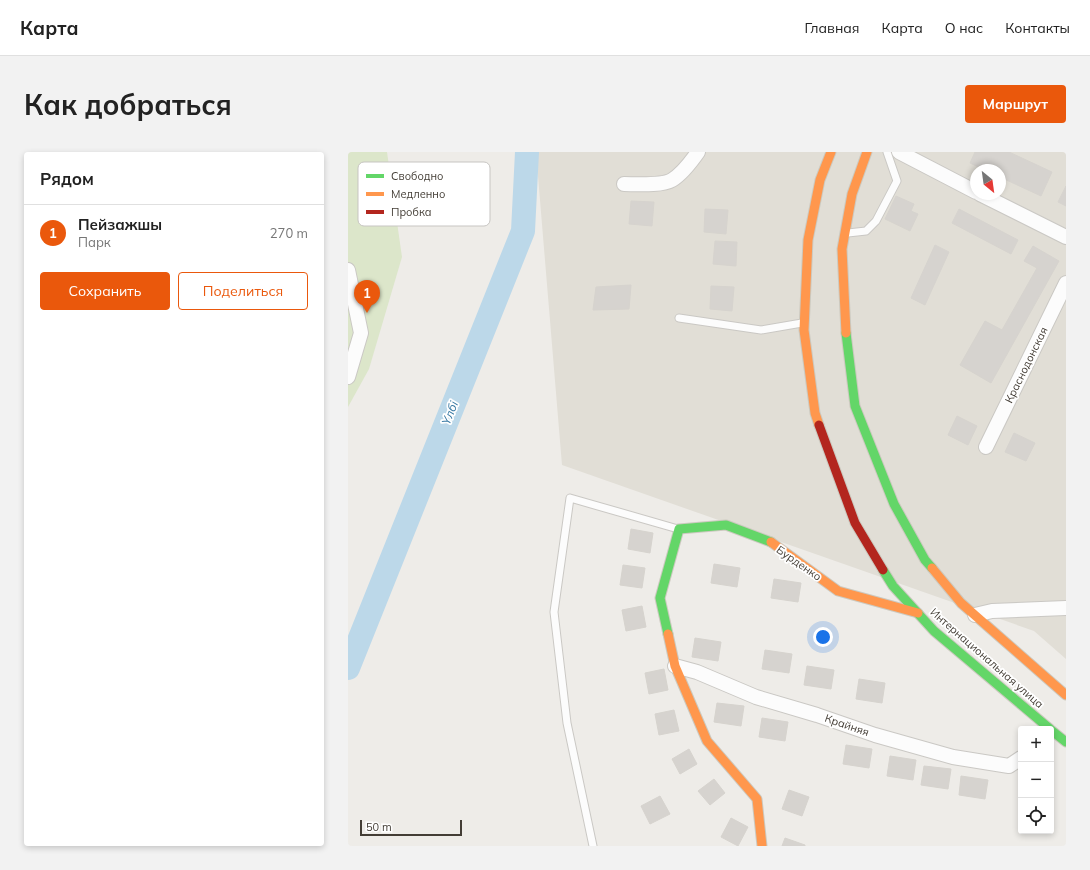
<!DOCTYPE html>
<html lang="ru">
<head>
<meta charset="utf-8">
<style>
	:root { --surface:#fff; --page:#f2f2f2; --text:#222; --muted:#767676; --line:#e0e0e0; --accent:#ea580c }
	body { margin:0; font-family:Mulish,sans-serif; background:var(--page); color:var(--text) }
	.controls { position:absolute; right:12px; bottom:12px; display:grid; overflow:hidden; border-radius:4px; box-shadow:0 2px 6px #0003 }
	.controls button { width:36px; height:36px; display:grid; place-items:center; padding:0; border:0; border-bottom:1px solid var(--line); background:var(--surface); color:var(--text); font:20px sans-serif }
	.compass { position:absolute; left:622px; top:12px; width:36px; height:36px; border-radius:50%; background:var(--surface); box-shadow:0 2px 6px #0003; rotate:151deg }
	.scale { position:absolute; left:12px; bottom:10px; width:102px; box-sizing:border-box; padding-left:4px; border:2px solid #433d35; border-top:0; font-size:11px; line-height:14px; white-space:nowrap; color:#433d35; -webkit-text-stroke:3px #fff; paint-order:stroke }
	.you { position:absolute; left:475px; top:485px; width:14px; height:14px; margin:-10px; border:3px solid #fff; border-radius:50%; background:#1a73e8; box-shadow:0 0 0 6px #1a73e833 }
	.badge { display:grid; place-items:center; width:26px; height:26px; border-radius:50%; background:var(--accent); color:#fff; font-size:13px; font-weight:700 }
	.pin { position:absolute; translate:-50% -33px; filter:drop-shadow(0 1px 2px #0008) }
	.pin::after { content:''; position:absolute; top:21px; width:14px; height:12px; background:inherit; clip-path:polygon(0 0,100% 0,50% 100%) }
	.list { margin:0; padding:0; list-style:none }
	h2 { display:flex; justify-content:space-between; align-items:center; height:52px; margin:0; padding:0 16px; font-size:17px }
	h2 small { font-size:13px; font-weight:400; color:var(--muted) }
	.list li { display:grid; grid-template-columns:26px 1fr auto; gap:12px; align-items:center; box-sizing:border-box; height:56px; padding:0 16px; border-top:1px solid var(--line) }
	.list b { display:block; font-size:15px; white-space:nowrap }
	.list p { margin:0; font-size:13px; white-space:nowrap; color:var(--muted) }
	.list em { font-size:13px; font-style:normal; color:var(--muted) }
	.actions { display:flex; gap:8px; padding:12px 16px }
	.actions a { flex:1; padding:9px 0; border:1px solid var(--accent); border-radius:4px; text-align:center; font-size:14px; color:var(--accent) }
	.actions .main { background:var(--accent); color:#fff }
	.icon { flex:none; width:22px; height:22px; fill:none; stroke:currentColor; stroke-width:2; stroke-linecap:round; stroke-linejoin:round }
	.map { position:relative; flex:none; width:718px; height:694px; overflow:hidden; border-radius:4px }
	header { display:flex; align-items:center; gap:24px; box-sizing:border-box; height:56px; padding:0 20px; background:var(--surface); border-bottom:1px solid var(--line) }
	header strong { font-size:19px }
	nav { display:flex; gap:22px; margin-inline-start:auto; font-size:14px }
	.intro { display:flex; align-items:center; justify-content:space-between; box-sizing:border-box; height:96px; padding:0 24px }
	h1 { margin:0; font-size:28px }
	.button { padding:10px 18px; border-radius:4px; background:var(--accent); color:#fff; font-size:14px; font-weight:700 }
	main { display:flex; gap:24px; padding:0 24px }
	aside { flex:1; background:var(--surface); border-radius:4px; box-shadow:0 2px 6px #0003 }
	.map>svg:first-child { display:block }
	.residential { fill:#e1ded6; fill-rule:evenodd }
	.green { fill:#dce6ca }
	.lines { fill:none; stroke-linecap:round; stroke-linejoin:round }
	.river { stroke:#bcd8e9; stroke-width:24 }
	.building { fill:#d6d3cf; stroke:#d6d3ce }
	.lane-casing { stroke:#cac8c4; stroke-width:9 }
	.street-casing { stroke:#cac8c4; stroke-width:16 }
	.fast-casing { stroke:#ccc9bf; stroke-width:11 }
	.slow-casing { stroke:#ccc9bf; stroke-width:11 }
	.jam-casing { stroke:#ccc9bf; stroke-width:11 }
	.lane { stroke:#fcfcfc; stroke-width:7 }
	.street { stroke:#fcfcfc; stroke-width:14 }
	.fast { stroke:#63d668; stroke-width:9 }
	.slow { stroke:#ff974d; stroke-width:9 }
	.jam { stroke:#b3261e; stroke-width:9 }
	.labels { text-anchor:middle; stroke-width:3.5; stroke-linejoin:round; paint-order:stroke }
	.street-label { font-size:11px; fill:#433d35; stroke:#fff }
	.water-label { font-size:12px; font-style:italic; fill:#397aa4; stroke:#fff }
	.key { fill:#fff; stroke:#c7c5c2; stroke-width:1 }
	.key-label { font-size:11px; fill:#433d35 }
</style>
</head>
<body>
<header>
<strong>Карта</strong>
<nav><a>Главная</a><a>Карта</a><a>О нас</a><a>Контакты</a></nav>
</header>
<div class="intro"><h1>Как добраться</h1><a class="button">Маршрут</a></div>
<main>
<aside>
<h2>Рядом<small></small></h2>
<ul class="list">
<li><span class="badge">1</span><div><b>Пейзажшы</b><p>Парк</p></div><em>270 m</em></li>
</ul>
<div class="actions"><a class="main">Сохранить</a><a>Поделиться</a></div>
</aside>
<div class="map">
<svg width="718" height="694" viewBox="0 0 718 694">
	<rect width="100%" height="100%" fill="#eeece8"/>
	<!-- residential -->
	<path class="residential" d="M188,0H718V507L686,479L214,313ZM628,18H652V42H628Z"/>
	<!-- green -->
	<path class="green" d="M0,0H39L54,105L21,217L0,255Z"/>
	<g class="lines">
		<!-- river -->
		<path class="river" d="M0,516L175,79L179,0"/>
	</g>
	<!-- building -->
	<path class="building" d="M627,0H661L704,20L693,44L652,25V18H637L622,11Z
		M718,34V54L710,50Z
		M548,44L566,52L563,59L570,62L562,79L537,67Z
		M283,49L306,50L304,74L281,72Z
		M357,57L380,58L378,82L356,80Z
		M611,57L670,88L663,102L604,71Z
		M367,89L389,90L388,114L365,112Z
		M587,93L601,100L577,153L563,146Z
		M685,94L711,109L643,231L612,213L637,169L654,178L689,116L676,109Z
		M283,133L281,157L245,158L248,135Z
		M363,134L386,135L384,159L362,157Z
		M609,264L629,274L620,293L600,283Z
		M666,281L687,291L678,309L657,300Z
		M283,377L305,381L302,401L280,397Z
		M366,412L392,416L389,435L363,431Z
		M275,413L297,416L294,436L272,433Z
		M426,427L453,431L450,450L423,446Z
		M294,454L298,475L278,479L274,458Z
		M347,486L373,490L370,509L344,505Z
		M417,498L444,502L441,521L414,517Z
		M459,514L486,518L483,537L456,533Z
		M316,517L320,538L301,542L297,521Z
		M511,527L537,531L534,551L508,547Z
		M369,551L396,554L393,574L366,570Z
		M326,558L331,579L311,583L307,562Z
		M414,566L440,570L437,589L411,585Z
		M498,593L524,597L521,616L495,612Z
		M341,597L349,612L332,622L324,607Z
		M542,604L568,608L565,628L539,624Z
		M576,614L603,617L600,637L573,633Z
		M613,624L640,628L637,647L611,643Z
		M366,627L377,641L362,653L350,639Z
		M441,638L461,645L454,664L434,657Z
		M312,644L322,662L302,672L293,654Z
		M383,666L400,675L390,694L373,685Z
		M437,686L457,693V694H434Z"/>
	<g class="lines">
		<defs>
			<path id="lane" d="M500,81L518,79L528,69L549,29L539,0
				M331,166L413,178L454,171
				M245,694L219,571L206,460L222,346L330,377"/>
			<path id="street" d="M551,0L628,40
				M276,32C287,32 314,34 324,28C334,22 343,10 350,0
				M632,42L718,85
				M0,118L13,181L0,225
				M638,295L718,131
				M627,463L644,459L718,456
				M327,514L349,520L408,545L469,563L527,583L605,605L661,614L673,606"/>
			<path id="fast" d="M498,181L507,254L546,352L577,408L584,416
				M535,418L545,434L586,479L702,577
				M320,482L312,446L331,377L378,373L423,390
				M703,578L718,590"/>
			<path id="slow" d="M498,181L494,97L504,42L519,0
				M471,273L467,261L456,178L460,88L472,28L483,0
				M423,390L490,439L570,461
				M584,416L613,451L718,543
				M320,482L327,514L359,589L409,647L414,694"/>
			<path id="jam" d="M471,273L507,371L535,418"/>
		</defs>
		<!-- lane casing -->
		<use href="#lane" class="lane-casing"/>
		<!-- street casing -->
		<use href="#street" class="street-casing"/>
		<!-- fast casing -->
		<use href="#fast" class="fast-casing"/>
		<!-- slow casing -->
		<use href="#slow" class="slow-casing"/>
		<!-- jam casing -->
		<use href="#jam" class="jam-casing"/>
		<!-- lane -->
		<use href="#lane" class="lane"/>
		<!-- street -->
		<use href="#street" class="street"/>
		<!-- fast -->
		<use href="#fast" class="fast"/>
		<!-- slow -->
		<use href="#slow" class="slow"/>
		<!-- jam -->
		<use href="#jam" class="jam"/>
	</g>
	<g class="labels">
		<!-- street labels -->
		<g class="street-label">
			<text transform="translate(678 213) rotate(-64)" y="4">Краснодонская</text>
			<text transform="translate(451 411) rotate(35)" y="4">Бурденко</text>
			<text transform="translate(639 506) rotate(41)" y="4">Интернациональная улица</text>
			<text transform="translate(499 573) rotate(19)" y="4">Крайняя</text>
		</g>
		<!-- water labels -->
		<g class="water-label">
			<text transform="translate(102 261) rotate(-68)" y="4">Үлбі</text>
		</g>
	</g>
	<!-- legend -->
	<rect x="10" y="10" width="132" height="64" rx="6" class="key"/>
	<rect x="18" y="22" width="18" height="4" fill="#63d668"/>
	<rect x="18" y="40" width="18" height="4" fill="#ff974d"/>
	<rect x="18" y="58" width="18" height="4" fill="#b3261e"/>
	<g class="key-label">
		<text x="43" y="28">Свободно</text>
		<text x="43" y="46">Медленно</text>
		<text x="43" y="64">Пробка</text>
	</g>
</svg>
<div class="controls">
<button>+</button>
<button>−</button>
<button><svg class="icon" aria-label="locate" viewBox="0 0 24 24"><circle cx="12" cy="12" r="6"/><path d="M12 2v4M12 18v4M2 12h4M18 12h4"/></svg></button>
</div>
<svg class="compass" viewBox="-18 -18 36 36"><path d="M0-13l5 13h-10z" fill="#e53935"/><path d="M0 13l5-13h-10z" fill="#767676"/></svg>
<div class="scale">50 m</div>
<div class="you"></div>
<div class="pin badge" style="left:19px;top:161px">1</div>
</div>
</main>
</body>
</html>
